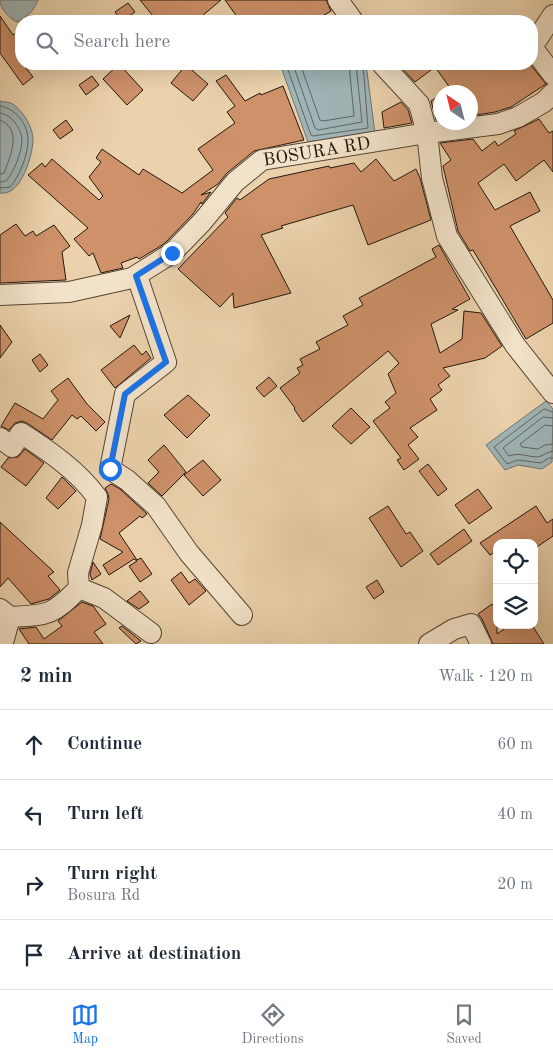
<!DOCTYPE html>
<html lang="en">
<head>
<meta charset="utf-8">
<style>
	:root { --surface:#fff; --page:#f6f6f7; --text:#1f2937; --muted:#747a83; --line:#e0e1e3; --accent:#1a73e8 }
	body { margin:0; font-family:"Old Standard TT",serif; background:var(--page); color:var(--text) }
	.controls { position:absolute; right:15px; bottom:15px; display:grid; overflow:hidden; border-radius:10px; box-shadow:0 5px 20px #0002 }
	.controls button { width:45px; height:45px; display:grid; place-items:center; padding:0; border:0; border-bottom:1px solid var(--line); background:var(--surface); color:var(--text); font:25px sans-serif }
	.compass { position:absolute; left:433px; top:85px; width:45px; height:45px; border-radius:50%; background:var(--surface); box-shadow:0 5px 20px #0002; rotate:325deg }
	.stop { position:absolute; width:15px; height:15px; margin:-11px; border:4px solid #1a73e8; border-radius:50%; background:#fff }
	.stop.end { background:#1a73e8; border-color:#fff; box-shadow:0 1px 5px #0008 }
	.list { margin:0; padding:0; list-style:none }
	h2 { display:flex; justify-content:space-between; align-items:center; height:65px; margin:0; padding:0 20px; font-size:21px }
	h2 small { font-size:16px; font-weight:400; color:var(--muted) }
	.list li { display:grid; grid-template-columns:32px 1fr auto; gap:15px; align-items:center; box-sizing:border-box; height:70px; padding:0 20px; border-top:1px solid var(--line) }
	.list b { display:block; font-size:19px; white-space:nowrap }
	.list p { margin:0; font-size:16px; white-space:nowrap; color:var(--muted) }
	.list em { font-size:16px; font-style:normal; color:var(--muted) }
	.icon { flex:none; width:28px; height:28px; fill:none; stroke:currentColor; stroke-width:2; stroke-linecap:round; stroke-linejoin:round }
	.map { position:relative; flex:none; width:553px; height:644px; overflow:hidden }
	.search { position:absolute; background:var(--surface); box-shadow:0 5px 20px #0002; left:15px; right:15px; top:15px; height:55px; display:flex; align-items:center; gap:12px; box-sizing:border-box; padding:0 18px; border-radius:20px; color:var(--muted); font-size:19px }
	.sheet { height:345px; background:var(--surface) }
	nav { display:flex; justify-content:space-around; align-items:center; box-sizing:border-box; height:70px; border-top:1px solid var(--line); background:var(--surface); font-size:14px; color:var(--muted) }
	nav a { display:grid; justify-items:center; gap:2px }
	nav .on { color:var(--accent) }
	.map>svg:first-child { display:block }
	.water { fill:#9fb4b6; stroke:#6e7572 }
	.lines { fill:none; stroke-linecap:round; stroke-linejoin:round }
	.shore { stroke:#626562; stroke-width:1 }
	.building { fill:#ce916a; stroke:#24160d }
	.minor-casing { stroke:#564535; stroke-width:22 }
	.minor { stroke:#f2e2c9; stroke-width:20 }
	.route { stroke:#1a73e8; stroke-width:6 }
	.labels { text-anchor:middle; stroke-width:4; stroke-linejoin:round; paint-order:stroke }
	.street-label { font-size:18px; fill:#24160d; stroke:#f2e2c9 }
</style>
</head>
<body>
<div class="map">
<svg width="553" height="644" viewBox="0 0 553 644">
	<rect width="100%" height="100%" fill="#ebd2ac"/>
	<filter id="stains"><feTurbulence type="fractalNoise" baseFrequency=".004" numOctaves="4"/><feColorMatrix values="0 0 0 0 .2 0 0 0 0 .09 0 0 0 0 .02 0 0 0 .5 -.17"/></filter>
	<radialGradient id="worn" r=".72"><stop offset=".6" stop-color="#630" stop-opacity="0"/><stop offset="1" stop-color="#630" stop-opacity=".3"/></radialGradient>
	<!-- water -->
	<path class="water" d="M0,0H38C34,10 27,18 17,22C9,18 0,9 0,0Z
		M288,64H366L375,133L308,142L281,67Z
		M0,101C4,102 8,102 11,103C22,109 33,127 33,139C33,155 21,197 0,193Z
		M546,401L553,409L552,462L542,469L518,465L505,470L486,445Z"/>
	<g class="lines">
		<!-- shore -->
		<path class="shore" d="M289,64L288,70L311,135L313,136L368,128L363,64
			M295,64V70L315,128L318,130L362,122L356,64
			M302,64V69L320,120L323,121L354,116L349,64
			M0,106C15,108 28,124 28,140C28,154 20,176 10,187L0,188
			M0,113C11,114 21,128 22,139C22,151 14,173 6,181L0,182
			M0,120C23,129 10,157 4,173L0,174
			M553,412L544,409L494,447L507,464L518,460L541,463L549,458H553
			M553,418L543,417L503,448L509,456C520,452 527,457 538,457C543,456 547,452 553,451
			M553,426L545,425L520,444L522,447L538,449L545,445L553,444"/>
	</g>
	<!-- building -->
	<path class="building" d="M140,0H221L196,21H157Z
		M225,0H326L331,11L314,21H240Z
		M128,3L135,12L122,21L115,12Z
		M0,16L13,35L21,29V64H23L33,77L23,85L0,53Z
		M119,64L143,90L127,105L103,79Z
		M400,64H530L546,84L511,107L495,112L470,116V92H453L435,67L415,82L399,65Z
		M186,65L208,84L193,101L171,83Z
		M226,75L245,101L260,93L261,95L283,86L304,140L254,151L227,173L218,184L201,195L211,192L202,204L201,202L193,214L164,244L139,259L137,257L121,263L123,268L101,273L93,253L89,256L74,239L88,228L28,175L42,163L45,167L52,159L99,200L103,196L89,177L101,162L96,158L102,149L139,175L143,169L182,193L213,170L198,149L235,123L227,112L235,106L216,81Z
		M92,76L99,85L86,95L79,85Z
		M440,95V119L436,120L431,101Z
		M401,102L408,110L412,123L384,128L382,112Z
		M539,119L549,133L553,131V172L544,160L516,181L504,164L478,183L495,210L530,192L540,211L510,226L553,300V323L526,339L473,250L470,251L458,231L443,166L451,160L440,143L473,139L482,151L495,141L498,146L516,134L514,131Z
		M66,120L73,130L60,139L53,130Z
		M376,159L394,181L416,169L420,178L431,220L368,245L353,205L281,226L283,228L261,235L291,293L234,308L233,293L220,307L178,269L228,217L225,213L237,198L240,200L269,179L329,166L330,168L354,163L361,172Z
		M16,224L25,236L33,231L36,236L54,225L70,246L62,252L66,280L0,283V235Z
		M439,245L470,299L452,309L458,310L431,324L440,353L462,339L464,311L481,313L502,346L485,358L443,368L450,376L438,385L442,390L430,399L437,410L410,428L418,437L408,445L419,459L404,470L397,460L401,458L373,421L390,408L385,402L396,393L388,374L399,363L388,351L303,422L294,409L295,408L280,388L300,373L297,368L303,365L300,359L320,349L316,342L348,325L343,316L363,305L359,298L436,257L432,249Z
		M130,315L120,338L110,326Z
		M0,325L12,342L0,358Z
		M134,345L142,355L146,351L151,358L115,388L101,370Z
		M40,354L48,365L40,372L32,360Z
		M269,377L277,386L264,397L256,388Z
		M68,378L87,404L105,422L96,431L81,416L77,419L72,415L52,440L27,423L22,421L15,423L9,430L1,426L15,403L43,419L58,400L51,391Z
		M188,395L210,415L187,438L164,415Z
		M351,408L370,427L351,444L332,426Z
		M164,445L186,472L162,496L148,483L159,472L148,460Z
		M25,449L44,463L26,486L1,467L8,458L18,457Z
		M203,460L221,480L203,496L184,475Z
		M428,464L447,489L438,496L419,471Z
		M62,477L76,491L58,509L46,498Z
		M111,484L120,489L147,514L142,518L140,516L119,533L137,560L141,558L152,574L140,582L129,566L137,561L134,559L109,575L103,565L123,552L100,539L109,499L108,494L105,488Z
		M478,489L492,508L469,524L455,505Z
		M388,506L406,534L410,532L423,551L401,567L369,518Z
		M536,506L547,523L553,519V536L534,549V543H497V551L490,555L480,543Z
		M0,522L54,572L48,576L60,590L49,599L31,604L8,578L0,587Z
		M464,529L472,541L438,565L430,554Z
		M93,562L101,574L92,580L90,574Z
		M181,572L189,583L195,579L206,591L189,605L171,580Z
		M377,580L384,592L374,599L366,587Z
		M140,591L149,602L139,609L127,601Z
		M82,602L93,606L106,624L94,632L103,644H29L19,629L36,627L44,639L62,626L58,621Z
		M492,604L497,611V634L510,625H532L544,644H493L482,619L478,614Z
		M122,626L141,641L136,644L119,628Z"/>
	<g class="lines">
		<defs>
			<g id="minor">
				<path d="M338,0L353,21"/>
				<path d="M553,15L532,47L553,75"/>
				<path d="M382,64L419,104L427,133L432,178L447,236L515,345L553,393"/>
				<path d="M137,276L166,362L125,394L110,469L127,480L156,506L189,553L242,615"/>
				<path id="s1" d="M0,295L69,292L132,278L172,253L202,222L235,182L262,160L427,133L498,124L518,117L544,102L553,93"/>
				<path d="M0,438L12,447L21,433C49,451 77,470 97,497L92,525L78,573L79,588"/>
				<path d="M0,609L10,617L4,639L0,641"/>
				<path d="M10,617C48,615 52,616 79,588L104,598L151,633"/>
				<path d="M429,644L454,629L471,624L481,644"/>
			</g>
		</defs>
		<!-- minor casing -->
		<use href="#minor" class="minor-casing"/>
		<!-- minor -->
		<use href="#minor" class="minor"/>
	</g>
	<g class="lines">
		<!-- route -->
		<path class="route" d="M110,469L125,394L166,362L136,276L172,253"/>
	</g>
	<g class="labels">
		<!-- street labels -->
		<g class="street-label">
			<text dy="6" stroke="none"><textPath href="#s1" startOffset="366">BOSURA RD</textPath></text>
		</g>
	</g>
	<rect width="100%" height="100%" filter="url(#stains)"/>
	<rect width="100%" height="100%" fill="url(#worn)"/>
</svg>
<div class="controls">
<button><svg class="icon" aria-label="locate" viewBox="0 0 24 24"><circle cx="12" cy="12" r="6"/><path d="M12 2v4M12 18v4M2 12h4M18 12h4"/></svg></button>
<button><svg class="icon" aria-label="layers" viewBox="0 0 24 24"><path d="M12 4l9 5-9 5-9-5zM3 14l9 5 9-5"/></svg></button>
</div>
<svg class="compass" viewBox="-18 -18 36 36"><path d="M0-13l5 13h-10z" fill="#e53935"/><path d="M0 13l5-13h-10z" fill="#747a83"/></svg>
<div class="stop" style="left:110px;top:469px"></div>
<div class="stop end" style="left:172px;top:253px"></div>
<div class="search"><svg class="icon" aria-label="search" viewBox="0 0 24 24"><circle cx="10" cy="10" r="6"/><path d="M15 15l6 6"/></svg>Search here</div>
</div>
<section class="sheet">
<h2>2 min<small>Walk · 120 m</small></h2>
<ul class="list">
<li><svg class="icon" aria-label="ahead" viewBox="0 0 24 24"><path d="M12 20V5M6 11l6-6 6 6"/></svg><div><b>Continue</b></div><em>60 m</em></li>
<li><svg class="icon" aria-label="left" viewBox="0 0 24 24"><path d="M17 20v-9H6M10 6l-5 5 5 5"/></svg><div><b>Turn left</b></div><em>40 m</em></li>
<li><svg class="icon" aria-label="right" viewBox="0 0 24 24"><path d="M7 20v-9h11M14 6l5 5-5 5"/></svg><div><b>Turn right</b><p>Bosura Rd</p></div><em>20 m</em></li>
<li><svg class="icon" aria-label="arrive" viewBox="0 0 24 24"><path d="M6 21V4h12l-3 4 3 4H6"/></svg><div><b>Arrive at destination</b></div></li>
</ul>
</section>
<nav>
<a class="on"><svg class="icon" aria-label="map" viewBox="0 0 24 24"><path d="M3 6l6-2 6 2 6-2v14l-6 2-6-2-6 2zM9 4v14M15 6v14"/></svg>Map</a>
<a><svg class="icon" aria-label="directions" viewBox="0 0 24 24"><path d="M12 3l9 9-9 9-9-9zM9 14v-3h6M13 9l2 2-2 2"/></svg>Directions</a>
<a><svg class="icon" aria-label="saved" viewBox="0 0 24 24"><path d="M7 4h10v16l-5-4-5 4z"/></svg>Saved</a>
</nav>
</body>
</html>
